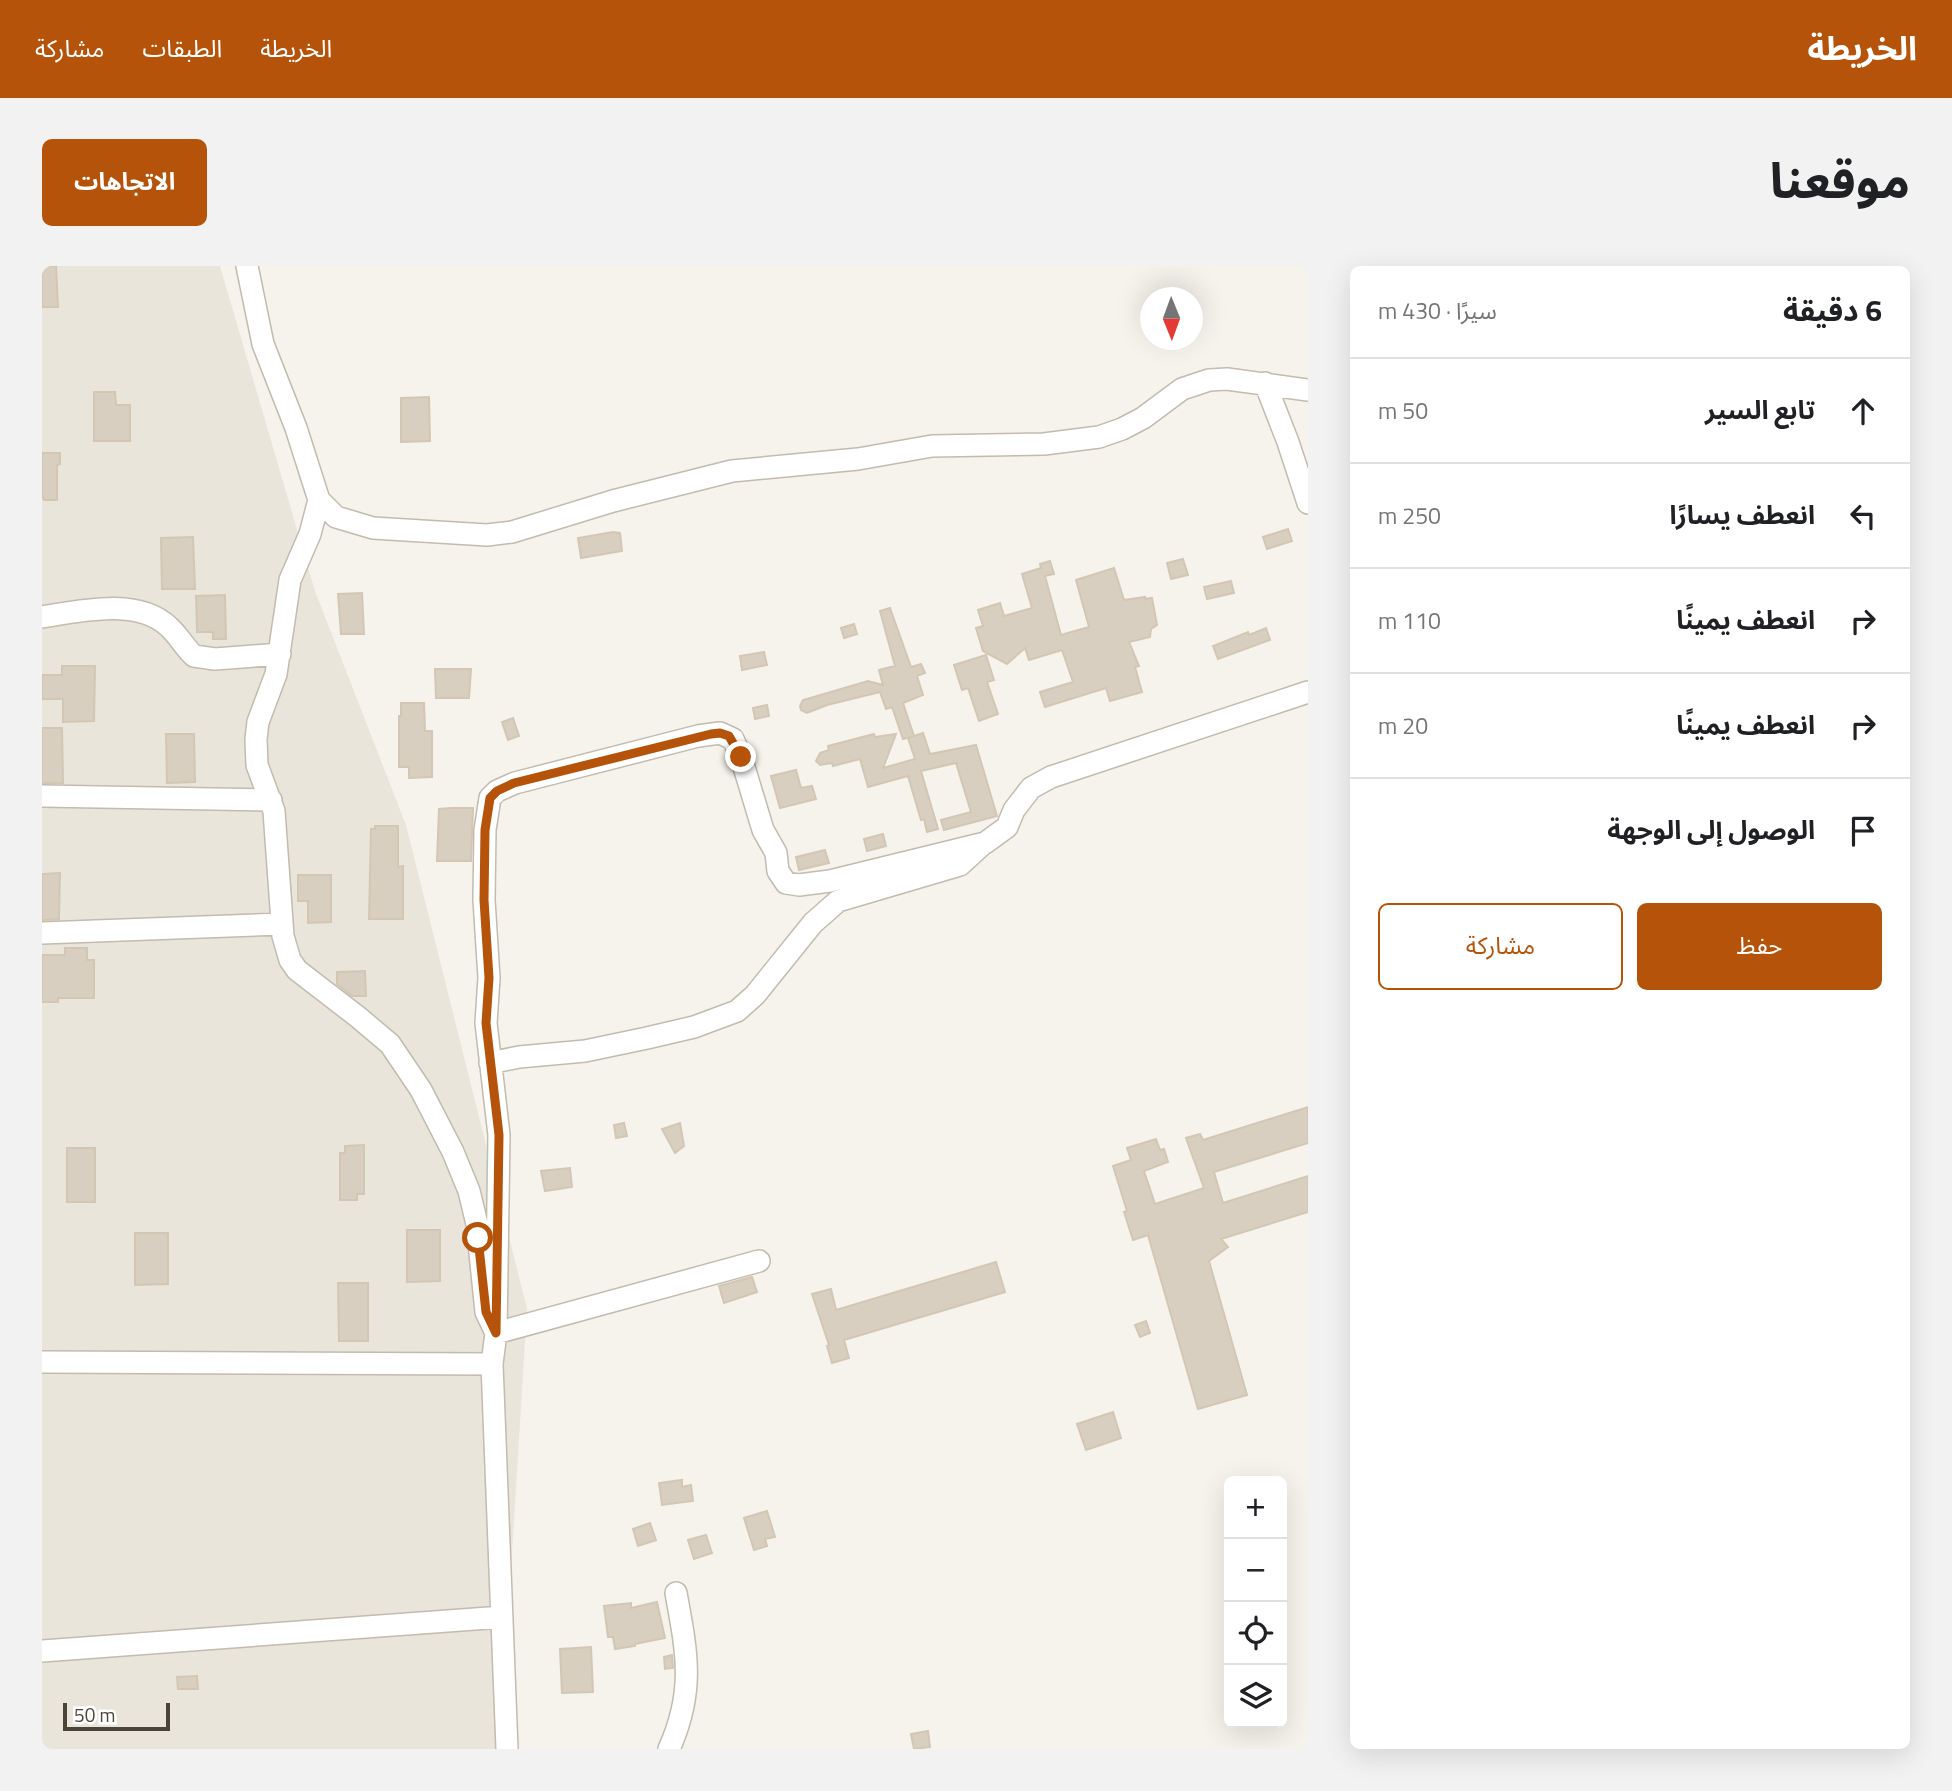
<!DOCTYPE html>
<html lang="ar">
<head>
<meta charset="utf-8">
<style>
	:root { --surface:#fff; --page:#f2f2f2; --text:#202124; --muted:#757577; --line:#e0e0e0; --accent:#b45309 }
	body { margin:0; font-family:"Titillium Web","Noto Sans Arabic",sans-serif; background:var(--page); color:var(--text); direction:rtl }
	.controls { position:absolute; right:21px; bottom:21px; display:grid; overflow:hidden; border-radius:10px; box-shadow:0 7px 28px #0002 }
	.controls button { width:63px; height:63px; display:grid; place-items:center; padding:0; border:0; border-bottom:2px solid var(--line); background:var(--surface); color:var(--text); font:35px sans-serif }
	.compass { position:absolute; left:1098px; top:21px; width:63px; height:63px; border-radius:50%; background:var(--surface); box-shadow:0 7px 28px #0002; rotate:179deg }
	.scale { position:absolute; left:21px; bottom:18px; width:107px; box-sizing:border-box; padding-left:7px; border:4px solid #4b4439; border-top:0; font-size:19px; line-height:24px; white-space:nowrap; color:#4b4439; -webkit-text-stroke:5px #fff; paint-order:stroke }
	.stop { position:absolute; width:21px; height:21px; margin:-16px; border:5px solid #b45309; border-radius:50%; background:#fff }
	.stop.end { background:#b45309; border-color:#fff; box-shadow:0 2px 7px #0008 }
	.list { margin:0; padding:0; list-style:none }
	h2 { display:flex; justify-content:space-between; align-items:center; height:91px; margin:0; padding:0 28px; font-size:30px }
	h2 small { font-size:23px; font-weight:400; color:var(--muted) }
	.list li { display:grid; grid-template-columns:46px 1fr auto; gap:21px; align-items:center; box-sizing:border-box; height:105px; padding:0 28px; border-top:2px solid var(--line) }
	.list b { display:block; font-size:26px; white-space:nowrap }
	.list em { font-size:23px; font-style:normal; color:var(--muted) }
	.actions { display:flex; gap:14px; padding:21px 28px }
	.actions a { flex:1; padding:16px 0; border:2px solid var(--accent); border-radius:10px; text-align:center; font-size:24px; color:var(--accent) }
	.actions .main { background:var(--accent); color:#fff }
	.icon { flex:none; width:38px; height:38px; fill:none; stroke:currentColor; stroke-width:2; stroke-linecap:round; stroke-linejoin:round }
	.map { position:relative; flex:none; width:1266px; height:1483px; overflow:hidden; direction:ltr; border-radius:10px }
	header { display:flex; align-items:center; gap:42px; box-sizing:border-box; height:98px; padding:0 35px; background:var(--accent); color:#fff }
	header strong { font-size:33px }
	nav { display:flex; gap:38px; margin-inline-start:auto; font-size:24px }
	.intro { display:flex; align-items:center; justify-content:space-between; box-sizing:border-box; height:168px; padding:0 42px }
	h1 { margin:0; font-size:49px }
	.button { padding:18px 32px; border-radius:10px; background:var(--accent); color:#fff; font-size:24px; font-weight:700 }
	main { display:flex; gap:42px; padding:0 42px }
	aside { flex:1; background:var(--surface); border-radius:10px; box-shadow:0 7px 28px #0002 }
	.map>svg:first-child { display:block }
	.residential { fill:#eae5da }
	.building { fill:#d8cfc1; stroke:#d3c7b4; stroke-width:2 }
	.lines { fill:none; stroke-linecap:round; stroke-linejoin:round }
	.minor-casing { stroke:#c2bbae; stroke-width:24 }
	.minor { stroke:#fff; stroke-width:21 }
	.route { stroke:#b45309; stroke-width:9 }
</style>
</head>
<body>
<header>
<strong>الخريطة</strong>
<nav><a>الخريطة</a><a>الطبقات</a><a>مشاركة</a></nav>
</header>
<div class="intro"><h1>موقعنا</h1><a class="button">الاتجاهات</a></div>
<main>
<aside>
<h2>6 دقيقة<small>سيرًا · 430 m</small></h2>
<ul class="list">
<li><svg class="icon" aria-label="ahead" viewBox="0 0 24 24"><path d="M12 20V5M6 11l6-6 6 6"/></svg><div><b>تابع السير</b></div><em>50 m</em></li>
<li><svg class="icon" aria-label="left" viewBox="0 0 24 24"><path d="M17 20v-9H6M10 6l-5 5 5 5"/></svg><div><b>انعطف يسارًا</b></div><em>250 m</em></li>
<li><svg class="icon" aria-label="right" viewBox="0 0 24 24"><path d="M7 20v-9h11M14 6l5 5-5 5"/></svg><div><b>انعطف يمينًا</b></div><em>110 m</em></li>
<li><svg class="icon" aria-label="right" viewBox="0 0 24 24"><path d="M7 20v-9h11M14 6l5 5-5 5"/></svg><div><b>انعطف يمينًا</b></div><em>20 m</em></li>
<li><svg class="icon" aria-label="arrive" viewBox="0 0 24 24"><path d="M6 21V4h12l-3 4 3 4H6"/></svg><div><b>الوصول إلى الوجهة</b></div></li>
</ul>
<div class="actions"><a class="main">حفظ</a><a>مشاركة</a></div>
</aside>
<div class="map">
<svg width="1266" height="1483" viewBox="0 0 1266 1483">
	<rect width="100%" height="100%" fill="#f6f3ec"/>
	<!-- residential -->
	<path class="residential" d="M0,0H178L273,325L364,559L485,1043L458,1483H0Z"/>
	<!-- building -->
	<path class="building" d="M0,0H14L16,41H0Z
		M52,126H73L74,139H88V175H52Z
		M387,131L388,175L359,176V132Z
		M0,187H18V198L15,199V234H2L0,230Z
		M1246,263L1250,275L1225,283L1221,271Z
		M571,266L578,267L580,285L539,292L536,272Z
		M151,271L153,323H120L119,272Z
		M1141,293L1146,309L1129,313L1125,297Z
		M1008,295L1012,308L1003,310L1019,369L1047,361L1034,314L1072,302L1082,334L1103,331V333L1110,332L1115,359L1109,363L1108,371L1087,376L1097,400L1093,401L1100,426L1068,435L1064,422L1003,441L998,426L1031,416L1020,384L987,394L983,382L965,398L941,385L934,362L941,360L936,344L958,337L962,350L990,342L980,308L999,302L998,298Z
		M1189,315L1192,327L1165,333L1162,321Z
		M320,327L322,368H299L296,328Z
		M183,329L184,373H171V366H155L154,330Z
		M848,342L869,401L879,398L883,407L875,410L881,429L861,437L872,470L861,473L850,441L844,443L838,426L785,439L765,447L759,444L758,440L761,434L826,415L841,419L837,404L853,400L838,345Z
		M812,358L815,368L802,372L799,362Z
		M1224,362L1228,374L1176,393L1171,380L1206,366L1207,369Z
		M722,386L725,399L700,404L698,390Z
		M944,389L952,414L945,416L956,448L937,455L926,422L920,424L912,399Z
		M20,400H53L52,455L21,456V433H0V409H20Z
		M393,403H429L427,432H394Z
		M359,437H382L383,465H390V511L367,512V501H357V450H359Z
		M725,439L727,450L713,453L711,442Z
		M471,452L477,470L466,474L460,456Z
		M0,462H20L21,517H0Z
		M881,467L888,488L934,479L955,550L902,564L899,554L929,546L914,497L879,505L896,563L885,566L882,553L879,554L866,510L826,521L818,493L791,500L790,497L778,499L774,495L778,487L787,484L786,480L832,468L833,471L854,468L841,502L873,493L866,472Z
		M124,468H152L153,516L125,517Z
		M754,504L759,522L770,520L774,533L738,542L729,510Z
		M409,542H431L429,595H395L397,543Z
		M333,560H356V601L361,600V653H327L329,563H333Z
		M841,568L844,580L825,585L822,573Z
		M783,584L787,597L757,604L754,591Z
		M18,607L17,653L0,654V608Z
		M256,609H289V656L266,657V635H256Z
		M23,682H45V694H52V732H16V736H0V689H23Z
		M323,705L324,730H310L295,718V706Z
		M1266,841V877L1172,906L1181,937L1266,910V946L1179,973L1186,981L1167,995L1205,1129L1156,1143L1106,969L1091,974L1082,946L1085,945L1071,900L1089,894L1085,882L1114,873L1118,884L1122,883L1126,896L1102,905L1113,938L1162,922L1144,872L1158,868L1161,874Z
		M582,857L585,870L574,872L572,859Z
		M638,857L642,880L633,887L620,863Z
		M322,879V928H315V934H298V887H303V880Z
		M25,882H53V936H25Z
		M528,902L530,921L503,925L499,905Z
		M365,964H398V1015L365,1016Z
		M93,967H126V1018L93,1019Z
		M954,996L963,1026L802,1074L807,1092L790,1097L785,1080L787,1079L770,1028L789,1023L794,1044Z
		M710,1011L715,1026L682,1037L677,1020Z
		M296,1017H326V1075H297Z
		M1104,1055L1108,1067L1098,1071L1093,1059Z
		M1071,1146L1079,1172L1044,1184L1035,1158Z
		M640,1214V1221L649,1219L651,1235L620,1239L617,1217Z
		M725,1245L733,1271L723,1273L725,1280L712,1284L702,1252Z
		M608,1257L614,1274L596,1280L591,1263Z
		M664,1269L670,1287L652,1293L646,1274Z
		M615,1336L623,1372L593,1378V1380L573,1383L571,1371H566L562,1340L589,1337V1342Z
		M549,1381L551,1426L520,1427L518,1383Z
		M630,1389L631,1402L623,1403L622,1391Z
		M155,1410L156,1423H136L135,1411Z
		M886,1465L888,1481L872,1483L869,1468Z"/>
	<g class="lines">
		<defs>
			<path id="minor" d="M205,0L221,78L254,162L277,234L294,251L331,262L445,269L470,266L571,235L690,205L816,193L890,180L1002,178L1057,171L1080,163L1101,152L1140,123L1167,114L1185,113L1266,124
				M1223,117L1246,176L1266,237
				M277,234L268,268L248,314L234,408L216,456L214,473L215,499L232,545L241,670L248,694L255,704L316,751L348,778L379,824L411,886L427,925L435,958L444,1046L454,1067L717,995
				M0,351C38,345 96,331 127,361C137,370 143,382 152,390L173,393L238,388
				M0,530L229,534
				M0,667L239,658
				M448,797L477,791L543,785L605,772L652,761L695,745L713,729L771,657L796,635L918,599L941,578
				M0,1096L450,1098
				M0,1385L460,1351
				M465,1483L450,1098L454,1067L457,869L444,757L447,712L442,634L443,564L448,532L455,525L473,517L656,470L678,467L691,473L699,491L721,564L734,587L736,605L744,617L757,619L788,615L943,577L965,561L972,544L989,522L1009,511L1266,426
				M627,1483C653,1425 645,1387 634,1327"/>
		</defs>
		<!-- minor casing -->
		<use href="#minor" class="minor-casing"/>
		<!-- minor -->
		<use href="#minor" class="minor"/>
	</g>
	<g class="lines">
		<!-- route -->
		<path class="route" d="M436,972L444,1046L454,1067L457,869L444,757L447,712L442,634L443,564L448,532L455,525L472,517L669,468L678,467L687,470L699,491"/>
	</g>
</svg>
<div class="controls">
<button>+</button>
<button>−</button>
<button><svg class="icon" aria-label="locate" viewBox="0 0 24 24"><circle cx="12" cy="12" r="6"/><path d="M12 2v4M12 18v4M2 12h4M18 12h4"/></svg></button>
<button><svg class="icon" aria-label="layers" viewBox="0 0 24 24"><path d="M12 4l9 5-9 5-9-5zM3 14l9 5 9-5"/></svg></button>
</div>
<svg class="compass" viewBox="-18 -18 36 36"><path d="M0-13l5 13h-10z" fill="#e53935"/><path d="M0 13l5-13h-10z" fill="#757577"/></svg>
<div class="scale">50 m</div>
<div class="stop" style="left:436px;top:972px"></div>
<div class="stop end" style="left:699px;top:491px"></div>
</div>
</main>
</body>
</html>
